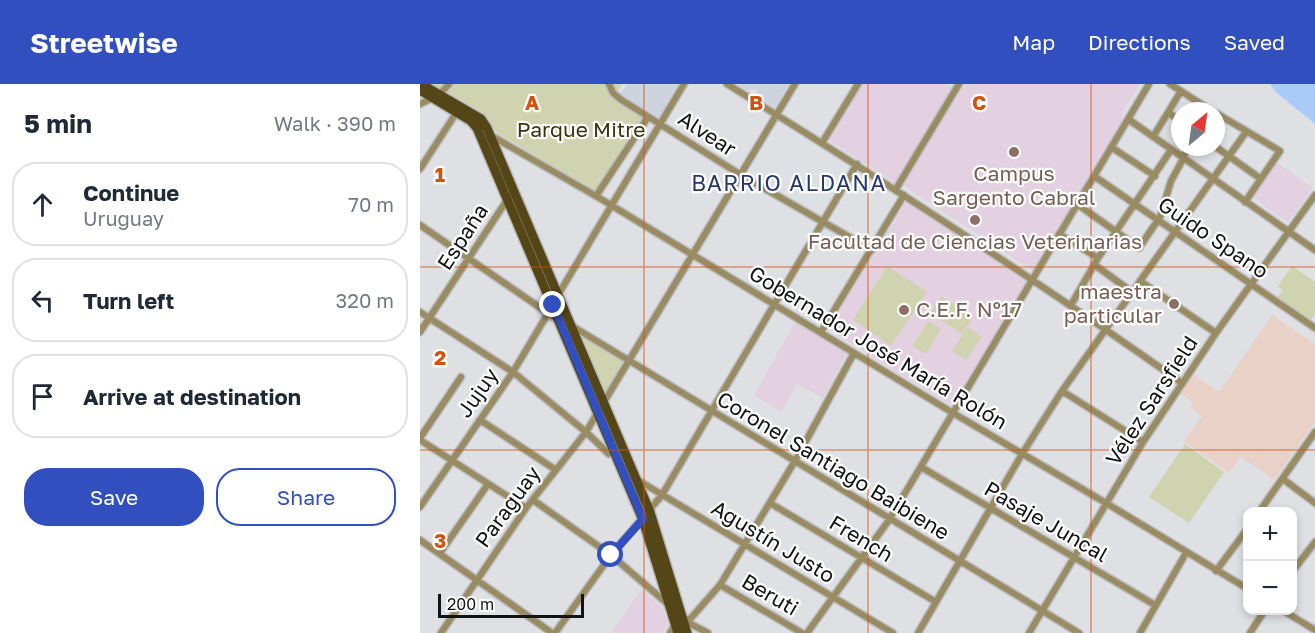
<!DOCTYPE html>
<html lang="en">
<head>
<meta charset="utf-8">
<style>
	:root { --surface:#fff; --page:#f6f6f7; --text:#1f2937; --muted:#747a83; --line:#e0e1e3; --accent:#324fc0 }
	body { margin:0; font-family:"Golos Text",sans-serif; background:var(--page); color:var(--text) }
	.controls { position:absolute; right:18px; bottom:18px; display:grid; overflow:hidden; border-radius:12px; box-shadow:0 3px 9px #0003 }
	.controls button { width:54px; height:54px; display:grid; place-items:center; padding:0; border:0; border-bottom:2px solid var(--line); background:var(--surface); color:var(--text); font:30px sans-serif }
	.compass { position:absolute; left:751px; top:18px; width:54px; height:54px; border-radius:50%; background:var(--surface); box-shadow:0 3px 9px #0003; rotate:29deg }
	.scale { position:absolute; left:18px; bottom:15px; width:146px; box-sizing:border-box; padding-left:6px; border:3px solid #121314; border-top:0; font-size:16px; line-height:21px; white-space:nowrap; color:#121314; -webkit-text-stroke:4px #fff; paint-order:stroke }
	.stop { position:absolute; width:18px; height:18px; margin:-14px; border:4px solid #324fc0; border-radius:50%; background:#fff }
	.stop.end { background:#324fc0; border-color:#fff; box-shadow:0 2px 6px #0008 }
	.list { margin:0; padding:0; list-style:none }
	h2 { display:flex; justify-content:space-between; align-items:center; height:78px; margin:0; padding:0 24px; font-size:26px }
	h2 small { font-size:20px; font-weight:400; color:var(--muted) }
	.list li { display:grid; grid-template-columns:39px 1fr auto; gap:18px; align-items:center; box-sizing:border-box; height:84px; margin:0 12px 12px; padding:0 12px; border:2px solid var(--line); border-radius:24px }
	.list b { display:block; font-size:22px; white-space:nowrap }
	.list p { margin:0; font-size:20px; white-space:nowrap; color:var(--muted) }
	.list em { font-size:20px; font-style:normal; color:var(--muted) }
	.actions { display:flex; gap:12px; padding:18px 24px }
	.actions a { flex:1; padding:14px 0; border:2px solid var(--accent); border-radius:24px; text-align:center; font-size:21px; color:var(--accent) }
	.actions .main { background:var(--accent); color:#fff }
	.icon { flex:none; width:33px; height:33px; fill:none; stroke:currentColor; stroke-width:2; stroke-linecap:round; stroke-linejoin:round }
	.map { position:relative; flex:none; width:895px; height:549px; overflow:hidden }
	header { display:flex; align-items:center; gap:36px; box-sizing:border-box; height:84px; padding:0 30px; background:var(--accent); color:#fff }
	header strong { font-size:28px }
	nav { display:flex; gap:33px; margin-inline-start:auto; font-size:21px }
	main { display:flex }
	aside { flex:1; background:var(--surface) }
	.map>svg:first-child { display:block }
	.built { fill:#ced4dd }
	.education { fill:#e3d0e0 }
	.medical { fill:#e9d1c8 }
	.green { fill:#d0d3b0 }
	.water { fill:#a9cbf7 }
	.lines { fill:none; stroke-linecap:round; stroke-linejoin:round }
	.minor-casing { stroke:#b9bbbe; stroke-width:9 }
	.primary-casing { stroke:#b9bbbe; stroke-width:12 }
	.minor { stroke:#998b62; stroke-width:6 }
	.primary { stroke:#554617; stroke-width:9 }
	.route { stroke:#324fc0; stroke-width:8 }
	.grid { fill:none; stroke:#d3520d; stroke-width:1.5; stroke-opacity:0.55 }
	.education-dot { fill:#8d6e63; stroke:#fff; stroke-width:2 }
	.labels { text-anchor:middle; stroke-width:4.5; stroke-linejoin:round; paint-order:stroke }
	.park-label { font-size:21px; fill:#36370d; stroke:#fff }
	.street-label { font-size:21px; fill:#121314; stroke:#fff }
	.education-label { font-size:21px; fill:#785e54; stroke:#fff }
	.neighbourhood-label { font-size:22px; letter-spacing:1.5px; fill:#263870; stroke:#fff }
	.grid-label { font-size:20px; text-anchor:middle; font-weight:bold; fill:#d3520d; stroke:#fff; stroke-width:4.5; stroke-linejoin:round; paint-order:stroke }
</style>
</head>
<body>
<header>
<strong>Streetwise</strong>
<nav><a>Map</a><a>Directions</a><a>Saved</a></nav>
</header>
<main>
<aside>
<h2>5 min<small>Walk · 390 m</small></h2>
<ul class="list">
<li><svg class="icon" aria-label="ahead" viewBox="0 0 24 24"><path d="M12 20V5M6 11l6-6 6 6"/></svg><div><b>Continue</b><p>Uruguay</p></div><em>70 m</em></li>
<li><svg class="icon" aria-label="left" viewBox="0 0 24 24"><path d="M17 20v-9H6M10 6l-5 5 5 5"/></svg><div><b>Turn left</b></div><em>320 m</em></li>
<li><svg class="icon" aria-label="arrive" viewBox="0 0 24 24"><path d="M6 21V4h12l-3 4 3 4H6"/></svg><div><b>Arrive at destination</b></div></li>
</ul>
<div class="actions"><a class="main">Save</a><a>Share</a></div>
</aside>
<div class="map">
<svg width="895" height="549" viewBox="0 0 895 549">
	<rect width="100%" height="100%" fill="#dee0e3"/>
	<!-- built -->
	<path class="built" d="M207,0H258L239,34L200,10Z
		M316,0H369L355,24L337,13V7L333,5L328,7Z"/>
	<!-- education -->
	<path class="education" d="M441,0H526L533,4L476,99L408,56Z
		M545,0H720L701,31L705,35L613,187L483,101Z
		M856,78L893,104L868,138L832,113Z
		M485,120H489L605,196L606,200L533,319L529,320L412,248L410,242Z
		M375,238L427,269L403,314L377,300L361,328L334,311Z
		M221,506L242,523L248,540L242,549H191Z"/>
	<!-- medical -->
	<path class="medical" d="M852,231L895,260V338L854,396L821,373L809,389L764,357L782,332L770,324L773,318L760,309L774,291L799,308Z"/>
	<!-- green -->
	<path class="green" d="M8,0H202L194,14L225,34L176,107L77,49L63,29L30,10Z
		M467,182L507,208L471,262L433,236Z
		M872,182L895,198V230L890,237L857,215L862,206L858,202Z
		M521,212L553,233L542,250L510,229Z
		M508,237L521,245L506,270L492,262Z
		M548,243L562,253L546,276L532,267Z
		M161,249L206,276L185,312Z
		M765,360L804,388L769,439L729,413Z"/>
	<!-- water -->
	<path class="water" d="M850,0H895V40L857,9Z"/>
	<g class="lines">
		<defs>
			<path id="minor" d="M189,0L193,9L200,15L321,91L452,166
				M307,0C462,96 614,194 762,299
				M750,0L792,27
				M0,20L19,11L29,0
				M749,29L760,37
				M796,29L860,67L825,118
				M708,35L895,166
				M70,51L176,112L533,329L686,419L828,505
				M733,53L761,7
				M402,59L438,0
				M691,63L735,92
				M796,63L841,95
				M762,74L769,63
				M0,85L38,26
				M674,92L895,244
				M476,105L539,0
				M176,112L228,33
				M657,120L719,164L740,133L751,97L763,75
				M0,141L138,236
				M639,150L678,174
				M675,181L712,208
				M720,197L796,249
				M138,211L264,0
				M651,221L678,174L751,66
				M0,228L93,288L166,348L189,370
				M152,242L659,549
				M0,248L89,113
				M401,248L484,111
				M642,307L723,358
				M60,336L136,386
				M0,354L41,293
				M0,356L106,424
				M501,383L735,521
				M216,395L473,549
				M863,395L895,419
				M113,416L191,471L249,521
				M350,419L516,518
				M0,423L93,288L130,226
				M839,428L895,348
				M0,456L132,549
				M20,469L68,400
				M796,487L828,444
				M872,488L895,458
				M300,501L382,549
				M862,526L895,546
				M265,537L288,549
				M21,549L106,424L166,348L375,0
				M135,549L191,471L242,411L437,80
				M250,549L255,541L271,534L300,501L375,377L434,269
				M387,549L469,436L729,0
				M498,549L602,370L642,307L826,48
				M609,549L723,358L796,249L895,111
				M720,549L766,469
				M830,549L845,526"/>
			<path id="primary" d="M1,0L61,35L67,44L230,428L267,549
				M3,8L51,37L57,44L223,436L258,549"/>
		</defs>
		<!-- minor casing -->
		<use href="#minor" class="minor-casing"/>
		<!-- primary casing -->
		<use href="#primary" class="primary-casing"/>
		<!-- minor -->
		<use href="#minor" class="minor"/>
		<!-- primary -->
		<use href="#primary" class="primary"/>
	</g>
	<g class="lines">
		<!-- route -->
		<path class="route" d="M133,221L223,435L191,471"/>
	</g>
	<!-- grid -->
	<path class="grid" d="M224,0V549M448,0V549M671,0V549M0,183H895M0,366H895"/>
	<!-- markers -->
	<g class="education-dot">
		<circle cx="594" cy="68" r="6"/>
		<circle cx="555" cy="136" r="6"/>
		<circle cx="754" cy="220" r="6"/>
		<circle cx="484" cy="226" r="6"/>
	</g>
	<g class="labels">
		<!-- park labels -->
		<g class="park-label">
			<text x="161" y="53">Parque Mitre</text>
		</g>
		<!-- street labels -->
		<g class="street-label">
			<text transform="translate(287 50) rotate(33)" y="7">Alvear</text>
			<text transform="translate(43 153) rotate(-57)" y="7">España</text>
			<text transform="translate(793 154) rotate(34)" y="7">Guido Spano</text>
			<text transform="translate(458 264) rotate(31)" y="7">Gobernador José María Rolón</text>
			<text transform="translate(58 309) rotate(-55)" y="7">Jujuy</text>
			<text transform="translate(732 317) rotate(-57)" y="7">Vélez Sarsfield</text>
			<text transform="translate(413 382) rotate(31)" y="7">Coronel Santiago Baibiene</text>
			<text transform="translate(88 423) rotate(-54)" y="7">Paraguay</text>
			<text transform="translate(626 438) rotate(30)" y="7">Pasaje Juncal</text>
			<text transform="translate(441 455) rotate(31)" y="7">French</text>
			<text transform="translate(353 458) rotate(31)" y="7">Agustín Justo</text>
			<text transform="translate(350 511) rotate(30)" y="7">Beruti</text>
		</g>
		<!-- education labels -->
		<g class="education-label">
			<text x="594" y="97">Campus<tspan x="594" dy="24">Sargento Cabral</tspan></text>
			<text x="555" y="165">Facultad de Ciencias Veterinarias</text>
			<text x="742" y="215" text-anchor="end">maestra<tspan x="742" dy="24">particular</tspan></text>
			<text x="496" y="233" text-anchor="start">C.E.F. Nº17</text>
		</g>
		<!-- neighbourhood labels -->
		<g class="neighbourhood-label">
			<text x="369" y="107">BARRIO ALDANA</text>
		</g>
	</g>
	<g class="grid-label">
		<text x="112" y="26">A</text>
		<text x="336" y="26">B</text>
		<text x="559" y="26">C</text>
		<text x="20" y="98">1</text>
		<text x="20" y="281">2</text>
		<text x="20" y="464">3</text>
	</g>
</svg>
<div class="controls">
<button>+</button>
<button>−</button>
</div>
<svg class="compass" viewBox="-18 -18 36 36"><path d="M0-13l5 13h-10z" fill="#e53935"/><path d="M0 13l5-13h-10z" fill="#747a83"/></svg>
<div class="scale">200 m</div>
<div class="stop" style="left:191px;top:471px"></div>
<div class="stop end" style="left:133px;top:221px"></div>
</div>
</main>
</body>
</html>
